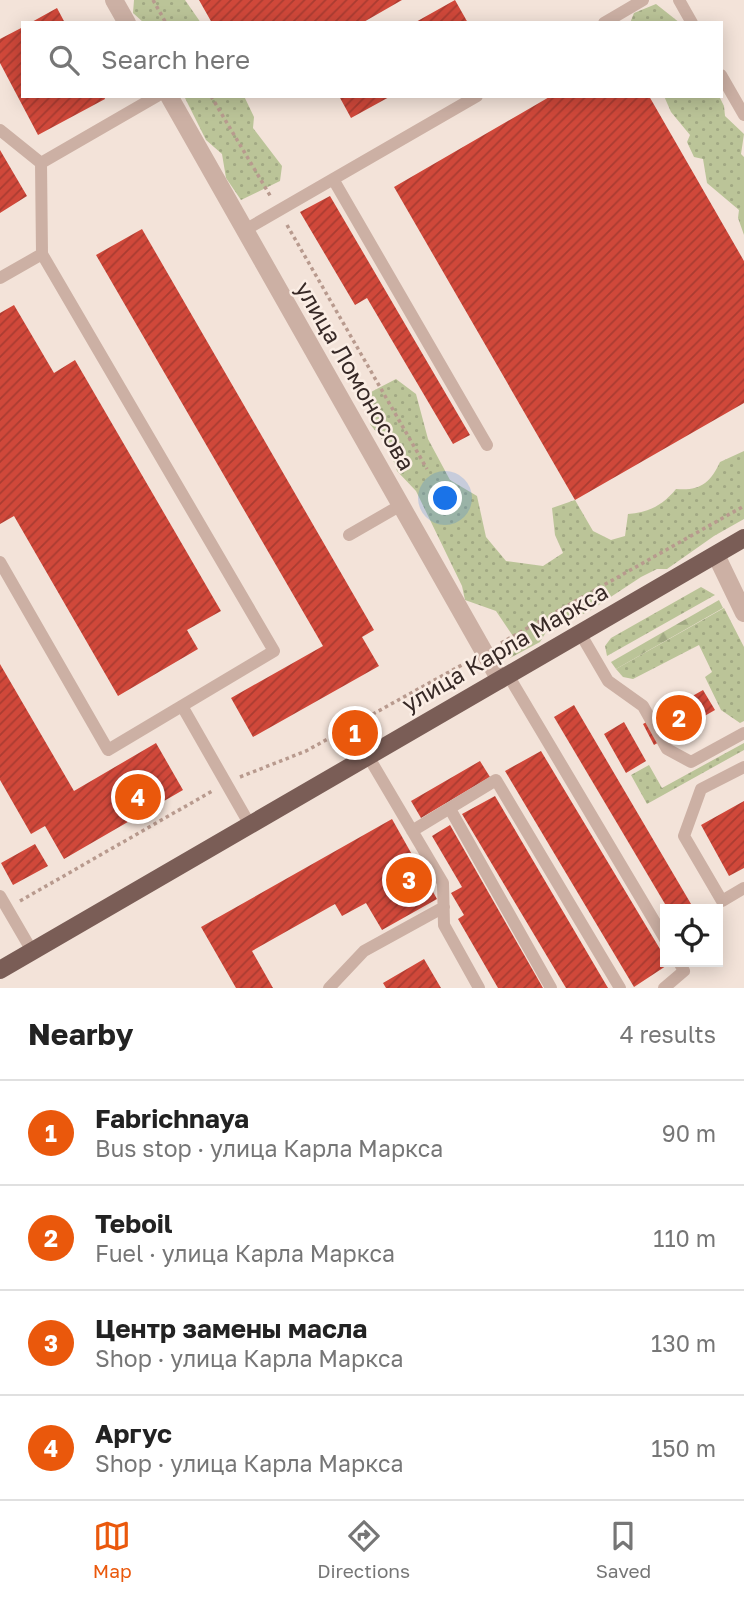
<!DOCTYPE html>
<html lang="en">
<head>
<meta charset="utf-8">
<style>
	:root { --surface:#fff; --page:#f6f6f6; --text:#222; --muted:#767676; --line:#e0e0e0; --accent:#ea580c }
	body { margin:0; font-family:"Golos Text",sans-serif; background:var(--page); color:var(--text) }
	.controls { position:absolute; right:21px; bottom:21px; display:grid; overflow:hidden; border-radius:0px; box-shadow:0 4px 18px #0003 }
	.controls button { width:63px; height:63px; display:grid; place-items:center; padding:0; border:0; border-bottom:2px solid var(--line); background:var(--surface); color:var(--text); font:35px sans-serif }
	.you { position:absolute; left:446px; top:499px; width:24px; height:24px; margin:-18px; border:5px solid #fff; border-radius:50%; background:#1a73e8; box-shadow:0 0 0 10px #1a73e833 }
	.badge { display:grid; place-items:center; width:46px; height:46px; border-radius:50%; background:var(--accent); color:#fff; font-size:23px; font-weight:700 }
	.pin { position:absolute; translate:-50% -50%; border:4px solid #fff; box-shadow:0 2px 7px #0006 }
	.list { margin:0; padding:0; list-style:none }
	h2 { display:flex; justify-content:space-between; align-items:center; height:91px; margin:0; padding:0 28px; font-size:30px }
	h2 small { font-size:23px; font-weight:400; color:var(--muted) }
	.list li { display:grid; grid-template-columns:46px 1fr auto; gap:21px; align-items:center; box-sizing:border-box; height:105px; padding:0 28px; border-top:2px solid var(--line) }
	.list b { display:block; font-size:26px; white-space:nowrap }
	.list p { margin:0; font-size:23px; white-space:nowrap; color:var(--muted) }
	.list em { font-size:23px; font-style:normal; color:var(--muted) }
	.icon { flex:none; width:38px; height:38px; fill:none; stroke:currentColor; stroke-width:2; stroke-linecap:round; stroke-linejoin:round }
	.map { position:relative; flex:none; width:744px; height:988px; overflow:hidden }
	.search { position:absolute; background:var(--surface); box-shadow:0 4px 18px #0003; left:21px; right:21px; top:21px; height:77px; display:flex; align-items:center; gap:18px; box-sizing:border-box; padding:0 24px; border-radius:0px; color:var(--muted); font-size:26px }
	.sheet { height:511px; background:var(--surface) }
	nav { display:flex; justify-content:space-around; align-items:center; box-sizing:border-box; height:98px; border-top:2px solid var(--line); background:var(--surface); font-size:19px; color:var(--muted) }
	nav a { display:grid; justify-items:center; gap:4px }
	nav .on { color:var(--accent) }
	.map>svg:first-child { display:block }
	.grass { fill:url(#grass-dots) }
	.forest { fill:url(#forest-firs) }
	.building { fill:url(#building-hatch) }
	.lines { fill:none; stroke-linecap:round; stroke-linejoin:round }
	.path { stroke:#b89a8e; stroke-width:3.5; stroke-dasharray:3.5 3.5; stroke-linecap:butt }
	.lane { stroke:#ccb0a4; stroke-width:12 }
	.street { stroke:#ccb0a4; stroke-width:18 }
	.primary { stroke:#7a5d56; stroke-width:18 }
	.labels { text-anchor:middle; stroke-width:5; stroke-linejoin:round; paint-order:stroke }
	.street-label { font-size:23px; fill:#372926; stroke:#fbeee5 }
</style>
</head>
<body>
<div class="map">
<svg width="744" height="988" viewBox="0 0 744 988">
	<defs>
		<pattern id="grass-dots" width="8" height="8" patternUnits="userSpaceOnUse" patternTransform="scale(1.75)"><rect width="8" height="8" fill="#bbc498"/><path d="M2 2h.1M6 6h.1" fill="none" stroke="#a1a883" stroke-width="1.8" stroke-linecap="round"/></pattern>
		<pattern id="forest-firs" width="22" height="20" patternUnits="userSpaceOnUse" patternTransform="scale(1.75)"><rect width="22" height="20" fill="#bbc498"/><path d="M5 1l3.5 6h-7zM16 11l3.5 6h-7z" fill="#a1a883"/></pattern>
		<pattern id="building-hatch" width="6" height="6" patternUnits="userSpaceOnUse" patternTransform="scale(1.75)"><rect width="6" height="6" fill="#d0483a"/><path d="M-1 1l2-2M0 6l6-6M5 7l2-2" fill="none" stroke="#aa3c31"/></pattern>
	</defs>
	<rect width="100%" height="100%" fill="#f3e3d9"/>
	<!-- grass -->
	<path class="grass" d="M134,0H185L201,23H144L133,13Z
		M656,4L680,23H630L634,13Z
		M184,96H244L254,117L253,128L282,166L280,181L241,200L226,178L222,154L206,140Z
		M664,96H719L724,106L725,116L744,134L741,154L744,157V235L738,218L739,210L707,183L703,159L694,157L687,142L690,135L671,112Z
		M396,379L416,394L428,439L450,480L477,496L486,537L506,561L543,566L563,553L555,535L552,508L575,500L593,531L611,540L625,536L628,514C649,512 662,506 676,489C699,491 710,484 720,462L744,451V519L714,536L667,569H657L641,577L591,610L546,632L540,642L510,658L517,642L496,611L465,600L462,586L416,491L397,471L389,448L370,424L369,393Z
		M701,587L715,595L607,656L605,646L611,638Z
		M724,608L744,647V721L740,723L721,710L705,677L712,672L699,645L633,679L623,677L616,669Z
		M744,743V750L647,804L631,775L649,765L662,788Z"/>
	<!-- forest -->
	<path class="forest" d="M719,600L723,608L616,669L611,662Z"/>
	<!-- building -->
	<path class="building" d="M199,0H402L362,23H212Z
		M455,0L468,23H414Z
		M57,8L65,23H30Z
		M23,27V96H104L105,99L38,135L0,63V39Z
		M339,96H391L351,118Z
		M551,96H649L744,261V403L575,500L394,187Z
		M0,150L27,196L0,213Z
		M330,196L470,435L453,444L367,298L355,305L300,212Z
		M142,229L374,630L362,637L379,666L253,737L231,698L323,646L96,255Z
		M14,305L54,373L75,360L221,611L187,630L198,649L118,696L14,516L0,524V313Z
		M0,664L74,791L156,743L183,790L64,859L45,826L31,834L0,780Z
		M703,690L715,710L654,745L643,724Z
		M574,705L694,909H668L554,717Z
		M624,722L646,761L626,773L604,734Z
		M541,751L669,964L634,987L505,771Z
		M480,761L490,777L421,818L411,801Z
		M495,796L608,988H566L462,814Z
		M744,801V868L729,876L701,825Z
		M392,819L437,899L382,930L366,903L342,916L335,904L252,951L273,988H236L201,927Z
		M450,825L543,988H498L458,919L464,915L451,893L462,887L432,836Z
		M35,844L48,866L13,885L1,863Z
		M424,959L441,988H386L383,983Z"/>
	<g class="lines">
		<!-- path -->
		<path class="path" d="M153,0L166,23
			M211,96L271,197
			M287,225L427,469
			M501,643L744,506
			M240,777L306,751L469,661
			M20,901L214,790"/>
		<!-- lane -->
		<path class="lane" d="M679,0L692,23
			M604,23L643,0
			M721,75L744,115
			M0,130L41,163L157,96
			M41,163L42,254
			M333,179L487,445
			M245,230L477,96
			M0,278L42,254L274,651L108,750L0,562
			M349,535L401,505
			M580,633L608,681L643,706L667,749L691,762L744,733
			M508,675L665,939
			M182,706L250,825
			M368,756L443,883L444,925L479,988
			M744,767L701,789L684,836L722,901L744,888
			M450,809L551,988
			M412,831L496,780L620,988
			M0,896L32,951
			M329,988L364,951L444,907
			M664,988L684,971L679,962"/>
		<!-- street -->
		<path class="street" d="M114,0L127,23
			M169,96L500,680
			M716,555L744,613"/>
		<!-- primary -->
		<path class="primary" d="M0,970L744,538"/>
	</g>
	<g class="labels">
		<!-- street labels -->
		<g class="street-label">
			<text transform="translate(355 376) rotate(60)" y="8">улица Ломоносова</text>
			<text transform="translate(505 648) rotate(-30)" y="8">улица Карла Маркса</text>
		</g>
	</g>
</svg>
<div class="controls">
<button><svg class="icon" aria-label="locate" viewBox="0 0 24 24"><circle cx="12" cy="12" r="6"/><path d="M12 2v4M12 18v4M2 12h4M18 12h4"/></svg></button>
</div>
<div class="you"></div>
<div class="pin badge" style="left:355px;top:733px">1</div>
<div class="pin badge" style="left:679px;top:718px">2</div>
<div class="pin badge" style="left:409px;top:880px">3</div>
<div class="pin badge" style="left:138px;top:797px">4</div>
<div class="search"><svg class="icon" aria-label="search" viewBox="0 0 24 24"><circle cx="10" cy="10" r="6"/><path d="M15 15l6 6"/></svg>Search here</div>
</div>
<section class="sheet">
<h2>Nearby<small>4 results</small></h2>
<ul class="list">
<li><span class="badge">1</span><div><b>Fabrichnaya</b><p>Bus stop · улица Карла Маркса</p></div><em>90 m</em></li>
<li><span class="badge">2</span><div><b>Teboil</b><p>Fuel · улица Карла Маркса</p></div><em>110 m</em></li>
<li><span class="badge">3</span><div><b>Центр замены масла</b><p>Shop · улица Карла Маркса</p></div><em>130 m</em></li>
<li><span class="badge">4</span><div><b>Аргус</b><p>Shop · улица Карла Маркса</p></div><em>150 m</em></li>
</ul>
</section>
<nav>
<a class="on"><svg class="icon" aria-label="map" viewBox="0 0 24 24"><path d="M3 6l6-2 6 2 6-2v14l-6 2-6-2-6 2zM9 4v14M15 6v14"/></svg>Map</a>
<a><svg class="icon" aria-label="directions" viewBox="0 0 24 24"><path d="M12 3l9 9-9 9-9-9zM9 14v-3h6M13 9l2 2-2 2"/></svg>Directions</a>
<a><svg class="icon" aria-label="saved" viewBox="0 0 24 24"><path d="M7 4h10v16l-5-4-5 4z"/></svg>Saved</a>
</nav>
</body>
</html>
